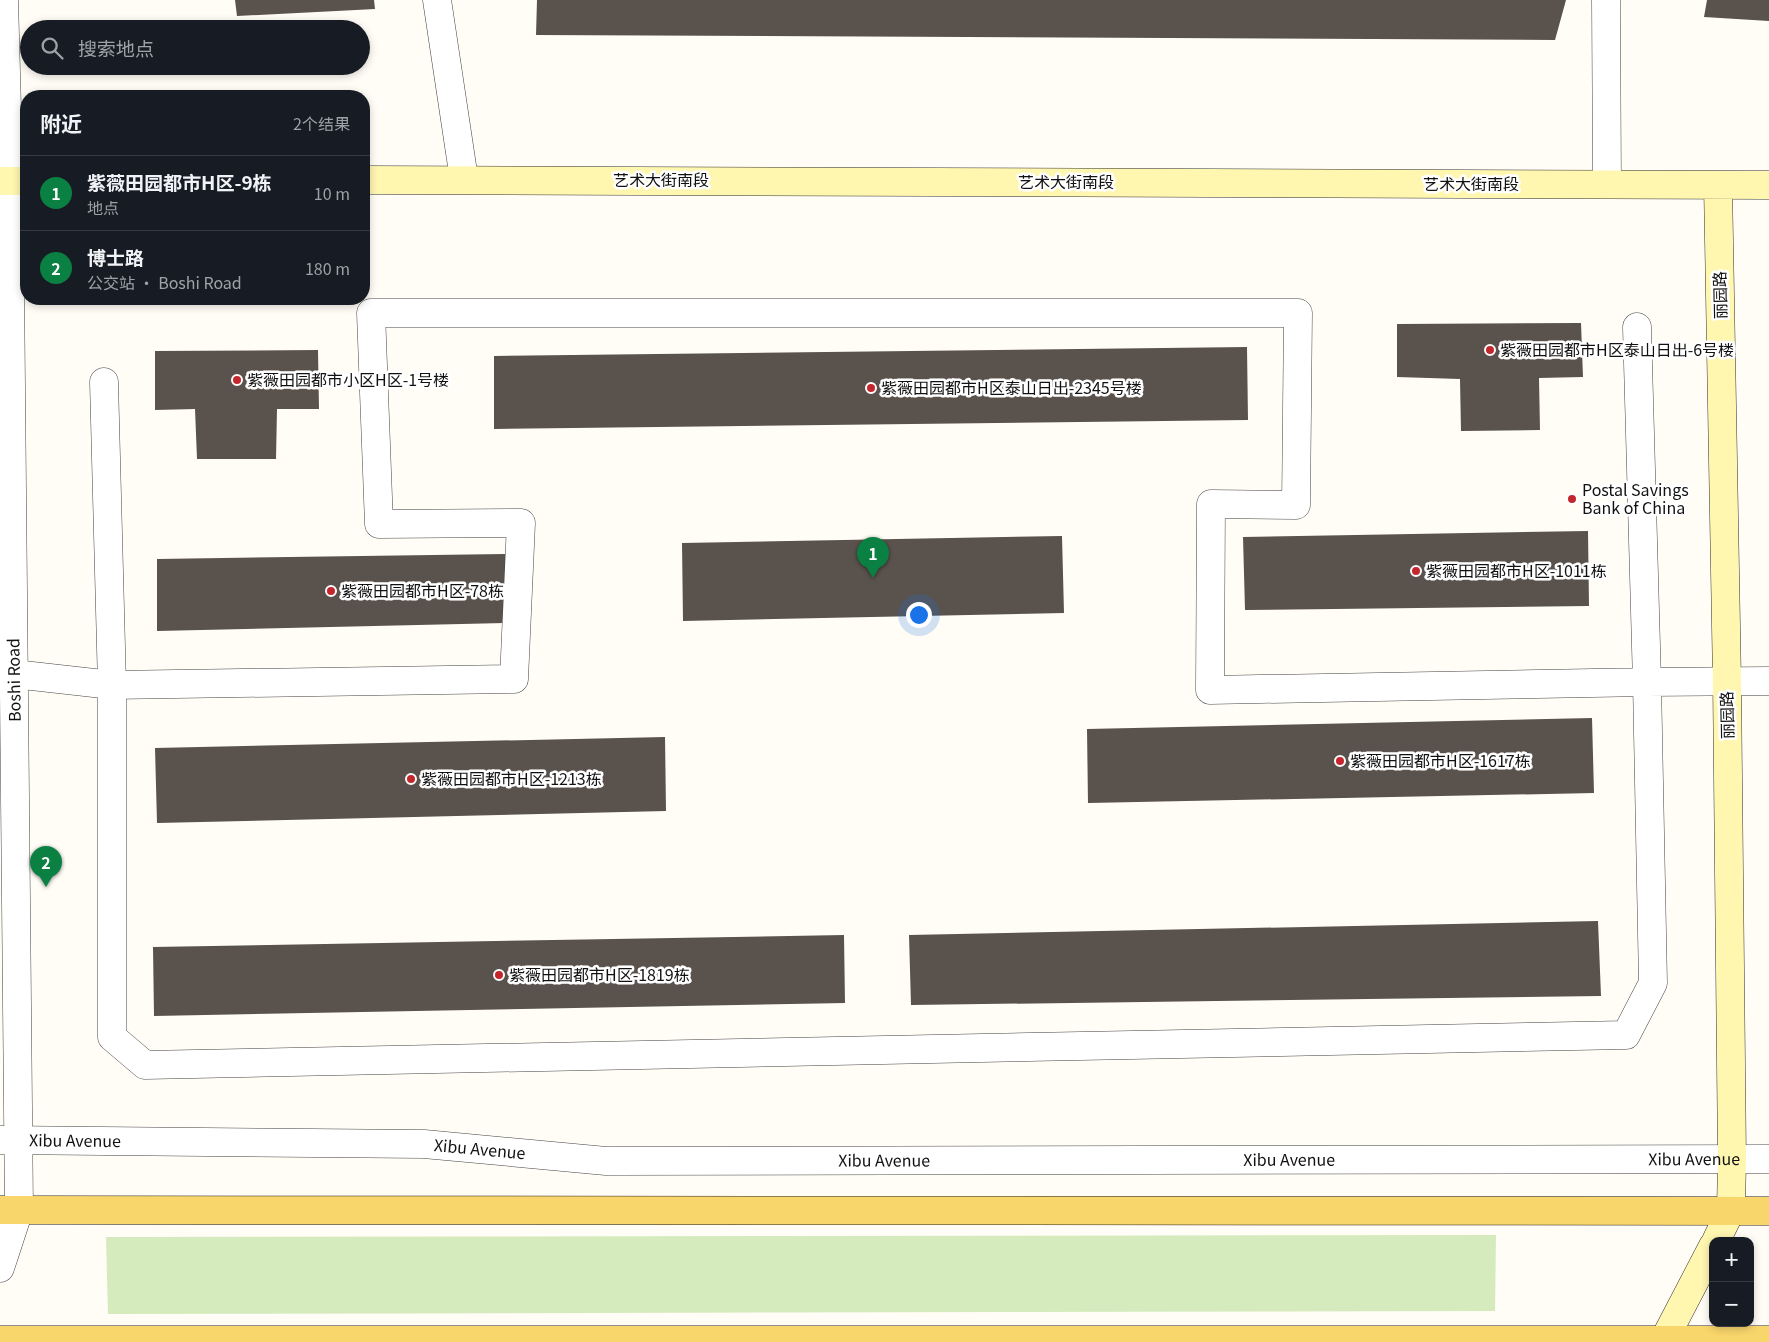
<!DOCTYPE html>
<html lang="zh">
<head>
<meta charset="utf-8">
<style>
	:root { --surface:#171b24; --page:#242831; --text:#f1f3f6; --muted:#9ea1a6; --line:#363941; --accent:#0b8043 }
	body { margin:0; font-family:Georgia,"Noto Sans SC",serif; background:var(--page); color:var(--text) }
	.controls { position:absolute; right:15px; bottom:15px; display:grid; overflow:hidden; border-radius:10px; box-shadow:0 2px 8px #0003 }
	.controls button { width:45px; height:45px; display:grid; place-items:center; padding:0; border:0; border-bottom:1px solid var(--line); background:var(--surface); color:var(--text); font:25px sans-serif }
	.you { position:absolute; left:918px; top:614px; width:18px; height:18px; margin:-12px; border:4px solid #fff; border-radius:50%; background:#1a73e8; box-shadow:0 0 0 8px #1a73e833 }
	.badge { display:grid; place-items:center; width:32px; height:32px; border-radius:50%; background:var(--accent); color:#fff; font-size:16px; font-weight:700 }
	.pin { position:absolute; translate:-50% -41px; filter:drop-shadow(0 1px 2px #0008) }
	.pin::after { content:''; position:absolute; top:26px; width:18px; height:15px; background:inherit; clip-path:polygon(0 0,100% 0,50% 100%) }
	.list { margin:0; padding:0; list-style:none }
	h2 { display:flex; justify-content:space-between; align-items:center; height:65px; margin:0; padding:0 20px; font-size:21px }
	h2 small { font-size:16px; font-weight:400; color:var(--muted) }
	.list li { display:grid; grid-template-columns:32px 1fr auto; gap:15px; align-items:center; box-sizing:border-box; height:75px; padding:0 20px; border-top:1px solid var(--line) }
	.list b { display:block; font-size:19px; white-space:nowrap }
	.list p { margin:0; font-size:16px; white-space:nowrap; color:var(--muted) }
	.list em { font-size:16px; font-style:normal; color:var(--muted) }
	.icon { flex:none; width:28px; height:28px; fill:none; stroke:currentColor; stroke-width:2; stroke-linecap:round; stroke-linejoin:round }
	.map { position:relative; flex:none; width:1769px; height:1342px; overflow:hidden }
	.search { position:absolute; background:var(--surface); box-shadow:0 2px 8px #0003; left:20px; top:20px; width:350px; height:55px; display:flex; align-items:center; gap:12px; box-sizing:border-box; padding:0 18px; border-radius:28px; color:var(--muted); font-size:19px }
	.panel { position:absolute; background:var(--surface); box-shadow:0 2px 8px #0003; left:20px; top:90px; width:350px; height:215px; border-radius:20px }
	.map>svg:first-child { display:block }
	.green { fill:#d5ebbd }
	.building { fill:#5a524d }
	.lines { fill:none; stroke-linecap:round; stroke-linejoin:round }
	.street-casing { stroke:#444; stroke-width:29 }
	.secondary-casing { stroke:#333; stroke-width:29 }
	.primary-casing { stroke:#222; stroke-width:29 }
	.street { stroke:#fff; stroke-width:28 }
	.secondary { stroke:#fff6b0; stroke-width:28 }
	.primary { stroke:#f9d66b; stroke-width:28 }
	.poi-dot { fill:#c4262e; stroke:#fff; stroke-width:2 }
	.labels { text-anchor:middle; stroke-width:5; stroke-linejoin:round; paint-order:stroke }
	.street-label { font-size:16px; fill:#111; stroke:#fff }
	.poi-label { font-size:16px; fill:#111; stroke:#fff; text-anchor:start }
</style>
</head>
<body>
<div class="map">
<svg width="1769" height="1342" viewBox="0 0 1769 1342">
	<rect width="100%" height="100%" fill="#fffdf5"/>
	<!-- green -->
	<path class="green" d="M1496,1235L1495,1311L108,1314L106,1237Z"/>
	<!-- building -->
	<path class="building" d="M235,0H374L375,9L237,16Z
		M537,0H1566L1555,40L536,35Z
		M1707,0H1769V21L1704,17Z
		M1581,323L1583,377L1539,378L1540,430L1461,431L1460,379L1397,377V324Z
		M1247,347L1248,420L494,429V356Z
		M318,350L319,409H277L276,459H197L195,409L155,410V351Z
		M1588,531L1589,606L1245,610L1243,537Z
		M1062,536L1064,613L683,621L682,543Z
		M505,554V623L157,631V559Z
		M1592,718L1594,793L1088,803L1087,729Z
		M665,737L666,811L157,823L155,748Z
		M1598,921L1601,996L911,1005L909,935Z
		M844,935L845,1003L154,1016L153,947Z"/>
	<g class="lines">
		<defs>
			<g id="street">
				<path d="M437,0L464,179"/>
				<path d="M1606,0L1607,184"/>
				<path d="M104,382L112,685V1037L145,1065L1626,1035L1653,983L1647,682L1769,681"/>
				<path d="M14,674L112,685L514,679L521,523L379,524L371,313H1298L1296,505L1211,504L1210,690L1647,682L1637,327"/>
				<path id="s1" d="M0,1140L424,1144L606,1161L1769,1159"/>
				<path d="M0,1268L19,1210L9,181L4,0"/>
			</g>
			<path id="secondary" d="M364,180L1769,185
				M0,181H26
				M1716,1241L1731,1210L1732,1159L1727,681L1718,185
				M1663,1342L1713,1246"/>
			<path id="primary" d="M0,1210L1769,1211
				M0,1340H1769"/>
		</defs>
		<!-- street casing -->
		<use href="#street" class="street-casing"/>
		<!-- secondary casing -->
		<use href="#secondary" class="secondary-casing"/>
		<!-- primary casing -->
		<use href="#primary" class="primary-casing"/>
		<!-- street -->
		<use href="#street" class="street"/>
		<!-- secondary -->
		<use href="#secondary" class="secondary"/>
		<!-- primary -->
		<use href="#primary" class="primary"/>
	</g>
	<!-- markers -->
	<g class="poi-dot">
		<circle cx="1490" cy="350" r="5"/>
		<circle cx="237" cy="380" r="5"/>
		<circle cx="871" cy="388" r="5"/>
		<circle cx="1572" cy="499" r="5"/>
		<circle cx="1416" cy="571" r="5"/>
		<circle cx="331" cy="591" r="5"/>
		<circle cx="1340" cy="761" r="5"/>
		<circle cx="411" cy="779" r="5"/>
		<circle cx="499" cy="975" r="5"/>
	</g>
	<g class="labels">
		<!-- street labels -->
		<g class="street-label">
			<text x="661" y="186">艺术大街南段</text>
			<text x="1066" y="188">艺术大街南段</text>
			<text x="1471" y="190">艺术大街南段</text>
			<text transform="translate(1720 295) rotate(-91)" y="6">丽园路</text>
			<text transform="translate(14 680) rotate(-91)" y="6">Boshi Road</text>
			<text transform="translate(1727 715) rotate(-91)" y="6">丽园路</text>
			<text dy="6" stroke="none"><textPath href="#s1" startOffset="75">Xibu Avenue</textPath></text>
			<text dy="6" stroke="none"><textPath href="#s1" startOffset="480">Xibu Avenue</textPath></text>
			<text dy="6" stroke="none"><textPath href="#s1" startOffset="1695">Xibu Avenue</textPath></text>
			<text dy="6" stroke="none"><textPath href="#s1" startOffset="885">Xibu Avenue</textPath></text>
			<text dy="6" stroke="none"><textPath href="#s1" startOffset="1290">Xibu Avenue</textPath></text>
		</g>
		<!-- poi labels -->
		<g class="poi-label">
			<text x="1500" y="356">紫薇田园都市H区泰山日出-6号楼</text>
			<text x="247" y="386">紫薇田园都市小区H区-1号楼</text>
			<text x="881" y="394">紫薇田园都市H区泰山日出-2345号楼</text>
			<text x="1582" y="496">Postal Savings<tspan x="1582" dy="18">Bank of China</tspan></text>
			<text x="1426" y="577">紫薇田园都市H区-1011栋</text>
			<text x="341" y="597">紫薇田园都市H区-78栋</text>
			<text x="1350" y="767">紫薇田园都市H区-1617栋</text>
			<text x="421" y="785">紫薇田园都市H区-1213栋</text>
			<text x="509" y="981">紫薇田园都市H区-1819栋</text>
		</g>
	</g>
</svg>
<div class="controls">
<button>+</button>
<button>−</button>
</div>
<div class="you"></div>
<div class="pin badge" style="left:873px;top:578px">1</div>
<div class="pin badge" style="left:46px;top:887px">2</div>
<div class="search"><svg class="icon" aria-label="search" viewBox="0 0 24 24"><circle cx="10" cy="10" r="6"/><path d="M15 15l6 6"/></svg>搜索地点</div>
<section class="panel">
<h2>附近<small>2个结果</small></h2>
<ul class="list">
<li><span class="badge">1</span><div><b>紫薇田园都市H区-9栋</b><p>地点</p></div><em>10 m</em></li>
<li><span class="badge">2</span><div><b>博士路</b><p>公交站 · Boshi Road</p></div><em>180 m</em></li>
</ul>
</section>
</div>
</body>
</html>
